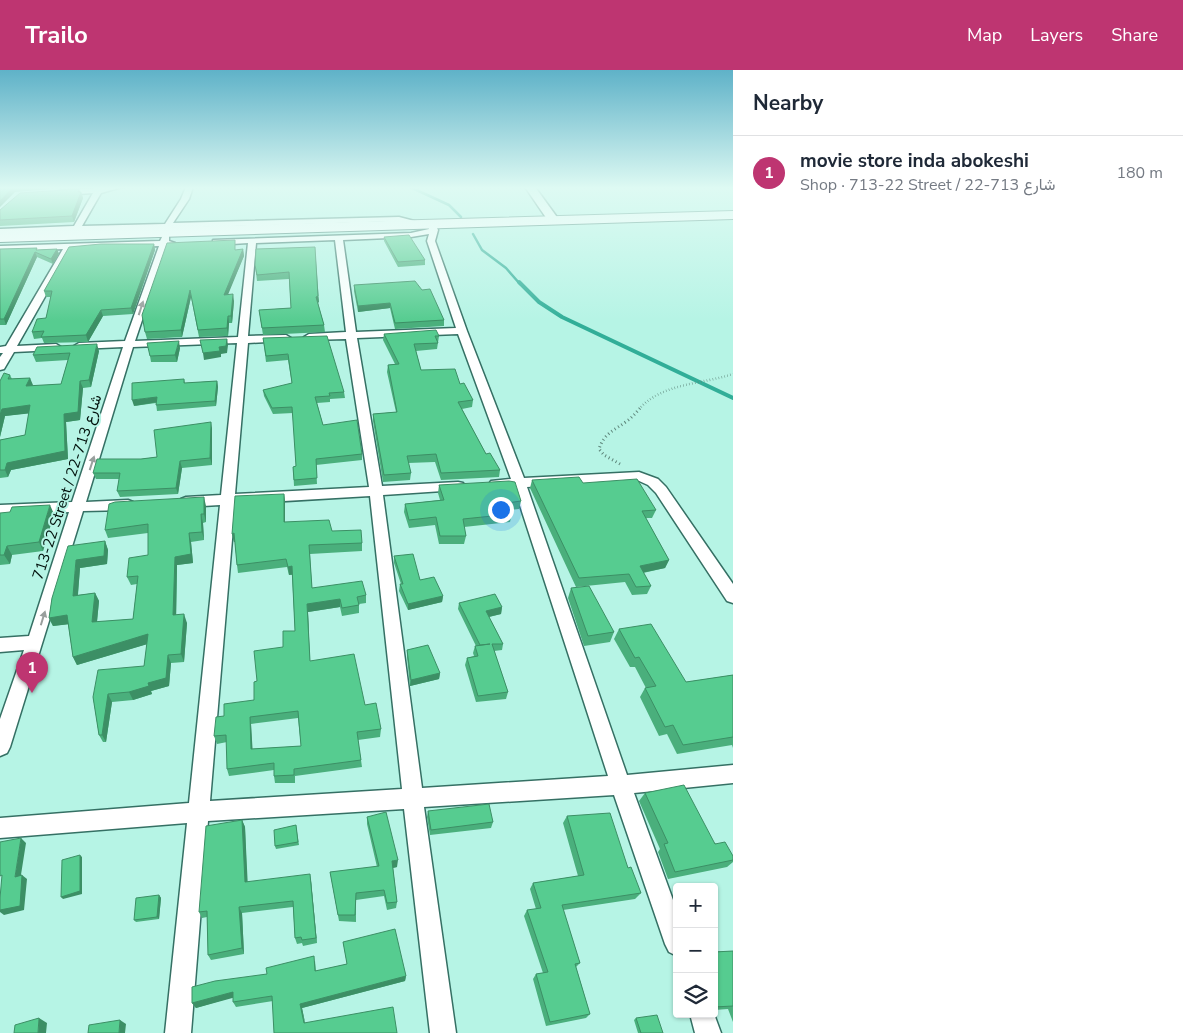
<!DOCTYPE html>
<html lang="en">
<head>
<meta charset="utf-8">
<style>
	:root { --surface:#fff; --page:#f2f2f3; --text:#1f2937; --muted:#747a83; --line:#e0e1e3; --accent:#be3571 }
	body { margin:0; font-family:"Nunito Sans",Vazirmatn,sans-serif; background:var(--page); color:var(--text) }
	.controls { position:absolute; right:15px; bottom:15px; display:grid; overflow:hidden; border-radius:5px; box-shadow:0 1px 4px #0004 }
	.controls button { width:45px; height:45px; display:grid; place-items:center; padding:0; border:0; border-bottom:1px solid var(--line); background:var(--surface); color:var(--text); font:25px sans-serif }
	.you { position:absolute; left:500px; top:439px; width:18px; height:18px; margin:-12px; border:4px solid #fff; border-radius:50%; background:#1a73e8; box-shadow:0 0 0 8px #1a73e833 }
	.badge { display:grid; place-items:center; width:32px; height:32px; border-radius:50%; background:var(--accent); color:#fff; font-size:16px; font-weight:700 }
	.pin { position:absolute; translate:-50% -41px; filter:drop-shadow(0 1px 2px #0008) }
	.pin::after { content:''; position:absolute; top:26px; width:18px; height:15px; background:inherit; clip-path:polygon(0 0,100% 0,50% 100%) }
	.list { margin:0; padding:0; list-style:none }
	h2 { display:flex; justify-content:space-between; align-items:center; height:65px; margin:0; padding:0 20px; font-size:21px }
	h2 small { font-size:16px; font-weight:400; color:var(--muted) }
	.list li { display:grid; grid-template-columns:32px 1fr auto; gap:15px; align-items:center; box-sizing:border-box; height:75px; padding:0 20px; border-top:1px solid var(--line) }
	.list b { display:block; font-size:19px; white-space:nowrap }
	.list p { margin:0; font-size:16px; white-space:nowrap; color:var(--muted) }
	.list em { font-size:16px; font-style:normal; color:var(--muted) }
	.icon { flex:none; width:28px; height:28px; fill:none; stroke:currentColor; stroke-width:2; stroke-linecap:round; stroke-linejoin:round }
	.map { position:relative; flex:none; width:733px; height:963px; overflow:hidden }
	header { display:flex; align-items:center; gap:30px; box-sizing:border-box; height:70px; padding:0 25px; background:var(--accent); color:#fff }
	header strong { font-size:24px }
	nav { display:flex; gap:28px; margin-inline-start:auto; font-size:18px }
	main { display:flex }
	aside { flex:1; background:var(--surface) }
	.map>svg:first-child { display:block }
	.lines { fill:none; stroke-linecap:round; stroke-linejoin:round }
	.stream-far1 { stroke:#31ae98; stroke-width:2.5 }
	.stream { stroke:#31ae98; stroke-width:4 }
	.street-casing { stroke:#357064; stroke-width:3 }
	.secondary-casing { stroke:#357064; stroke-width:3 }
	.highway-casing { stroke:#357064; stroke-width:2 }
	.path-far1 { stroke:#5e867b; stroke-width:2.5; stroke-dasharray:0.5 2.5; stroke-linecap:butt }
	.path { stroke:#5e867b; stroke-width:3; stroke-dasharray:1 3; stroke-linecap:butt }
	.street { fill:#fff; fill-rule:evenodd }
	.secondary { fill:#fff; fill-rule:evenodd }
	.highway { fill:#fff; fill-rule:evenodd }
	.wall { fill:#4aaf7c; fill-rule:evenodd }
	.shaded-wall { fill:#3c8f65 }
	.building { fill:#56cc90; stroke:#3c8f65; fill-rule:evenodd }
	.oneway { fill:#999f9d }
	.labels { text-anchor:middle; stroke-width:4; stroke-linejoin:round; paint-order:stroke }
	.street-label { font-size:15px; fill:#00100b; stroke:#b6f4e5 }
</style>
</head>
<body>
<header>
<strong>Trailo</strong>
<nav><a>Map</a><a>Layers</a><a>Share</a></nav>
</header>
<main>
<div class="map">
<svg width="733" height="963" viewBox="0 0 733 963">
	<rect width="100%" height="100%" fill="#b6f4e5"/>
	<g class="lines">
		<!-- stream-far1 -->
		<path class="stream-far1" d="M410,117L449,135L461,147
			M473,164L482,180L506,198L520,214"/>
		<!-- stream -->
		<path class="stream" d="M519,212L539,232L562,247L733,328"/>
		<defs>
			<path id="street" d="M109,117H122L101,123L82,156L165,154L181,129L186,117H193L189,129L173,153L399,147L426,154L422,156L399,151L170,158L164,163L160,161L162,159L0,163V159L74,156L93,123L62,125L58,123L59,121Z
				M428,152H434L438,160L435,171L467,261L524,408L639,402L658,409L666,417L733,514V533L727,531L656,423L648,415L637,410L527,417L627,705L733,695V713L634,723L677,841V886L669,882L665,874L614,725L424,737L456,963H430L404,739L208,751L191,963H165L187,753L0,768V748L189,733L220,435L186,437L181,435L179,432L181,429L186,427L221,425L237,273L133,277L86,432L128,430L133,432L135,435L133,438L128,440L83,441L10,677L7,683L0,686V649L24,580L0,582V568L29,566L69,442L0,445V435L72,432L123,277L79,279L74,276L79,273L125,271L159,176L72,179L17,276L56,274L61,277L56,280L14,282L4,299L0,300V287L3,283H0V277L6,276L63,179L0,182V176L160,171L163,165H169V171L175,173L167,176L135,271L238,267L248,173L216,175L213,174V170L411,163L429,159ZM429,164L427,171L456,258L356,262L343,170L411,167ZM335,170L346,262L309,264L304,267L309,270L346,269L369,417L235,424L248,273L286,271L291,268L286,265L248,266L256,173ZM458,264L511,409L491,411L489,414L491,417H514L608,706L422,718L383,425L458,420L463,419L465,416L463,413L458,412L382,416L357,268ZM370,426L402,719L210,731L235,434Z
				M690,944H714L721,963H695Z"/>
			<path id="secondary" d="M525,117H535L559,150L557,152H549Z"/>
			<path id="highway" d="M733,141V149L0,172V162Z"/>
		</defs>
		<!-- street casing -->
		<use href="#street" class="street-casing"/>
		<!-- secondary casing -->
		<use href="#secondary" class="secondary-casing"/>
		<!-- highway casing -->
		<use href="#highway" class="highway-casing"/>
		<!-- path-far1 -->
		<path class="path-far1" d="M641,337C664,313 703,314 733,304"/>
		<!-- path -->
		<path class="path" d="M620,394L604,385L599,379C604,363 615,360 627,351C633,347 637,341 642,336"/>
		<!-- street -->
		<use href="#street" class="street"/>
		<!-- secondary -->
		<use href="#secondary" class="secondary"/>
		<!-- highway -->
		<use href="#highway" class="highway"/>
	</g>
	<!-- wall -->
	<path class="wall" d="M79,119L80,122H81L83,128L74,152L0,156V140Z
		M384,167L425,190V195L398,197L384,171Z
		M154,174L155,180L133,244L103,246L88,272L44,273L42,268L34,269L32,262L46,248L51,227H46L44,221Z
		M315,177L319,232L318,233L324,255L325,262L263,265L259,240L291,238L289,209L257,211L255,195Z
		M0,179L38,180L57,179L59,184L53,194L37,187L6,255H0Z
		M243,179L244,186L227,225L234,231L232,253H229L228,266L199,267L191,227L182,267L147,269L145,262L236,180Z
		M354,215L444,250V256L395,259L390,238L358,242L354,221Z
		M384,264L439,266L437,279L416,281L421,300L460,314L473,330L472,337L462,339L486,384L500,400L499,407L441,410L435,392L408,393L411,403L410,410L383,412L373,351V344L396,342L387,302L388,295L395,294L383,270Z
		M263,268L344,322L345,328L330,329V332L317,333L323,355L362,384V390L316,395L317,414L294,416L293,397L296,396L293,343L273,344L264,326L263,320L292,314L288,290L266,292Z
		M180,278L177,292H151L150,286Z
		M99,281L91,317L83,318L80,350L66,352L68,389L11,400L8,407L0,408V370L25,365L29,343L5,346L0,367V311L10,305L12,309L30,308L32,316L61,314L68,290L36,292L33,285Z
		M184,309L185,313L217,311L218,317L216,336L157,341L156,333L134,336Z
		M212,358V395L182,398L178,424L120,427L117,421L119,409H96L93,403L141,389L157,387Z
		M532,410L583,413L656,440L652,448H646L669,490L665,498L643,503L651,516L647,524L632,525L625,512L576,517L530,418Z
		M439,415L521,431L519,439L510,440L512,444L510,452L464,457L466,466L464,474H439L435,455L409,458L404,442L405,434L440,430L438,423Z
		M284,424L285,432V452L332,461L362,473V481L310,484L312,518L366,525V533L359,534V543L342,546L340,537L308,542L310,591L365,635L381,659L380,667L358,670L361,690L362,697L295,706V713H275L274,706V700L229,706L227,699V672L217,674L214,666L224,646L254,630L257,611L295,561L292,505H289L287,497L238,503L237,495L235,472H234L232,464ZM298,648L301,676L252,679L251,654Z
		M206,436V452L203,453L204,470L191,472L193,493L177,495L176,545L187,553L184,592L171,593L169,616L151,621L152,624L133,630L112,632L106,672H103L99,665L93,627L144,596L147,574L77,595L73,587L68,554L53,556L49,548L52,528L105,471L108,480L107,494L80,498L78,525L95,523L99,531L97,552L133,549L137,514L131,515L127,507L148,485V463L108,468L105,460Z
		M0,443L54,444L43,481L12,485L10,494L0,495Z
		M394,486L420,510L443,526L442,532L408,540L399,521L400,514H401L394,493Z
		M571,518L614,562L610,572L584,576L568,528Z
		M459,533L502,537L501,544L489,547L503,574L502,580L494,581L508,622L506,629L476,632L465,595L467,588L474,586L473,583L475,576H476L458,539Z
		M619,559L686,612L733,605V678L732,675L677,684L667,664L659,666L640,627L645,618H646L635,597H630L614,569Z
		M407,580L440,603L439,609L410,616L407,587Z
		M645,723L733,786V792L727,797L668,809L658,782L660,779L639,731Z
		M428,741L493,752L491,758L430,765L427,747Z
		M567,746L628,798L641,823L635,829L563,840L580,893L576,897L590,944L586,948L546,956L533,909L536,904L543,903L524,846L527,840L536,839L530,819L533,813L578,806L563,753Z
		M367,747L397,797L393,798L397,832L396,838L387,840L384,826L356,830V852L339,851L330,802L377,797L367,754Z
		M242,750L245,757L247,812L311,811L317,873L303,876L302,873L297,874L295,868L293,837L242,843L244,884L211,890L208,885L207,847L202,848L199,842Z
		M296,755L299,775L276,779L275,776Z
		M159,825L161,828L159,849L136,852L134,850Z
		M343,872L406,906L405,911L302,938L305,953L274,963L273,931L236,937L233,932V927L196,938L192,933L267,904L315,891L316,901L347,894Z
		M733,881V952L728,939L714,940V882Z
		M636,948L663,963H638L634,950Z"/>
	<!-- shaded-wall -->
	<path class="shaded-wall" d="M13,117H49L50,119L15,122L0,137V131Z
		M79,119L80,124L81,122L83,128L74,152L72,146Z
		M154,174L155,180L133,244L131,238Z
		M57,179L59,184L53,194L51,189Z
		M243,179L244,186L225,232L224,225Z
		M35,182L37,187L6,255L4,249Z
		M190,220L191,227L182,267L181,260Z
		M233,224L234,231L232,253L231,246Z
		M318,226L319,232L316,233V227Z
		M390,233V238L358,242V236Z
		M101,240L103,246L88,272L86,265Z
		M228,246L229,253L228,266L227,258Z
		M227,269L228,275L227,283L221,284V287L204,290L203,283L219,277Z
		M179,271L180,278L177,292L175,285Z
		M97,274L99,281L91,317L89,310Z
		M30,308L33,315L29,323L26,316Z
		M80,311L83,318L80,350L66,352L68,389L11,400L8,407L5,400L7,393L64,344Z
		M217,311L218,317L216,336L215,331Z
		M157,327L158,332L134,336L132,330Z
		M30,335L33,343L5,346L0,367V345L2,339Z
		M211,352L212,358V395L210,388Z
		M180,391L182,398L178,424L176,418Z
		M284,424L285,432V460L284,452Z
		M204,427L206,436V452L204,444Z
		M50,435L54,444L43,481L39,472Z
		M201,444L203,453L204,470L202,462Z
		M189,463L191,472L193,493L177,495L176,554L173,545L175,487Z
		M234,463L236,472H234L232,464Z
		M105,471L108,480L107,494L80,498L77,534L73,526L76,490Z
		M7,476L12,485L10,494L4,485Z
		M669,490L665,498L636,504L640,496Z
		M292,496L293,504L289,505L288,497Z
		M95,523L99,531L96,561L92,552Z
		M443,526L442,532L408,540V534Z
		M340,529V537L308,542L310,599L307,534Z
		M502,537L501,544L484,548L486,541Z
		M184,544L187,553L184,592L181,584Z
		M67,545L71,554L53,556L49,548Z
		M148,564L151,573L77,595L73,587Z
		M168,585L171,593L169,616L151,621L152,624L133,630L129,622L148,613Z
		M440,603L439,609L410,616L411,610Z
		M108,624L112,632L106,672L102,665Z
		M250,647L251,654L253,686L251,679Z
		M242,750L245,757L248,819L245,812Z
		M21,768L26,773L20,811L15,807Z
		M80,785L82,787V824L63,829L61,827Z
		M398,790L397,797L392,798V791Z
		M310,804L311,811L317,873L316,868Z
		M22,805L27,809L24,840L4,845L0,842V840Z
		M159,825L161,828L159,849L157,847Z
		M239,837L242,843L244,884L242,878Z
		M406,906L405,911L302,938L306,957L300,934Z
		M233,922L236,927L196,938L192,933Z
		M39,948L47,953L46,963H38Z
		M120,950L126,954L125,963H119Z"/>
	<!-- building -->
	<path class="building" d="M0,117H24H13L0,131Z
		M79,119L78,122H81L72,146L0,150V140L20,123Z
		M409,165L425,190L398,192L384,167Z
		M235,170V180L243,179L224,225L233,224L231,246H228L227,258L198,260L190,220L181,260L145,262L142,245L167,173Z
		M101,174H154L131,238L101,240L86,265L41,267L44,261L32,262L37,249L46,248L52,221H44L69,177Z
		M315,177L318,226L316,227L324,255L262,258L259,240L291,238L289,202L257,205L255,195L256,179Z
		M37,178L36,180L57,179L51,189L35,182L4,249H0V179Z
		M415,211L422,220L430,219L444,250L395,253L390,233L358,236L354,215Z
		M436,260L439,266H435L438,273L414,274L421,300L455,299L460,314L464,313L473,330L458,332L486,384L490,383L500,400L441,403L436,384L407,386L411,403L384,405L373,344L397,342L388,295L399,294L384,264Z
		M327,266L344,322L329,323L330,326L315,327L323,355L357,350L362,384L316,389L317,408L294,410L293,397L296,396L292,337L272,338L263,320L292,313L288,284L266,286L263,268Z
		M227,269L226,276L219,277L220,281L203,283L200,270Z
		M179,271L175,285L150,286L147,273Z
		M97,274L89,310L80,311L78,342L64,344L65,381L7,393L5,400H0V370L25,365L30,335L2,339L0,345V311L4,303L10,305L8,309L30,308L26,316L61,314L70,283L33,285L37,277Z
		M184,309V313L217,311L215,331L156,335L157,327L132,330V313Z
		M211,352L210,388L180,391L176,418L117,421L120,403H93L97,389H141L157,387L154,360Z
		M579,407L583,413L637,409L656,440L642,441L669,490L640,496L651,516L636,517L629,504L579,508L532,410Z
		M509,411L515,412L521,431L507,433L512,444L463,449L466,466H440L436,447L409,450L405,434L444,430L439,415Z
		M284,424V452L329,450L332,461L361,460L362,473L309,475L312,518L362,511L366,525L357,527L359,535L342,538L340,529L307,534L310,591L354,584L365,635L376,633L381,659L357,662L361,690L294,699V705L274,706V693L227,699L226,665L214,666L216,647L224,646V634L254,630V612L257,611L254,581L283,577V561H295L292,496L288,497L286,489L237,495L234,463L232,464L235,426ZM298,641L301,676L251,679L250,647Z
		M204,427V444H201L202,462L189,463L191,484L175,487L173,545L184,544L181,584L168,585L166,608L148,613L149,616L129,622L108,624L102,665H99L93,627L98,600L144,596L148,564L73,587L67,545L49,548L52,528L68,476L105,471L104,486L76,490L73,526L95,523L92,552L133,549L138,506L127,507L129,488L148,485V454L105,460L109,434L115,432Z
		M50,435L39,472L7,476L4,485H0V443L10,442L12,437Z
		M413,484L420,510L434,507L443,526L408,534L400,514H403L394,486Z
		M589,516L614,562L588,566L571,518Z
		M495,524L502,537L486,541L503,574H492L508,622L478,626L467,588L478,586L475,576L490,574L480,575L459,533Z
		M651,554L686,612L733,605V667L683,675L673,655L665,657L645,618L656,616L639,587L635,588L619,559Z
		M428,575L440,603L411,610L407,580Z
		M684,715L715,774L725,772L733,786V790L675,802L664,774L668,773L645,723Z
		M489,734L493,752L431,760L428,741Z
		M386,742L398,790L392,791L397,832L387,833L384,820L356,823L355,845H338L330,802L379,796L367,747Z
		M610,743L628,798L631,797L641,823L562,835L580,893L575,894L590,944L550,952L536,904L548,902L527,840L541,838L533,813L584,805L567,746Z
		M242,750L245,812L310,804L316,868L302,870L301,867L295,868L293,831L239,837L242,878L208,885L207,841L199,842L206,756Z
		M296,755L298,772L275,776L274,760Z
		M21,768L15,807L22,805L20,836L0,840V828L2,805L0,806V772Z
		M80,785V821L61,827L62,790Z
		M159,825L157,847L134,850L136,828Z
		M395,859L406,906L300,934L304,953L393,937L397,963H274L272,926L233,932V922L192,933V917L215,911L267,904L266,898L314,886L315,901L347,894L343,872Z
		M733,881V936L714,937V882Z
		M657,945L663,963H641L636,948Z
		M39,948L38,963H14L15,955Z
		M120,950L119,963H88L89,955Z"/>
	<!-- one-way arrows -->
	<defs><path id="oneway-solid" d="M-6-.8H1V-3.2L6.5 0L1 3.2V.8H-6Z" transform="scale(1.25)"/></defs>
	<g class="oneway">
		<use href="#oneway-solid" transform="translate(141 238) rotate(-72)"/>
		<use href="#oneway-solid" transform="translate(92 393) rotate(-72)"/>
		<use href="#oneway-solid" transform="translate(43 548) rotate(-73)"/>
	</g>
	<!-- sky -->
	<linearGradient id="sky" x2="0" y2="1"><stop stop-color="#5fb2c8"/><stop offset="0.47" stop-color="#defaf3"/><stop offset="1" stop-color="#defaf3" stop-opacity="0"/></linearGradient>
	<rect width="733" height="251" fill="url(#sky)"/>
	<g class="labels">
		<!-- street labels -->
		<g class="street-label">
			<text transform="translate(67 417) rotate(-72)" y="5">713-22 Street / شارع 713-22</text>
		</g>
	</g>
</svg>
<div class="controls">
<button>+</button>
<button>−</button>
<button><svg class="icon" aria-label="layers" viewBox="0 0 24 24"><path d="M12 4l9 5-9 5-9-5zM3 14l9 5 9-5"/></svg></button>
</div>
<div class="you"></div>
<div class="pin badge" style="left:32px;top:623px">1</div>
</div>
<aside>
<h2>Nearby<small></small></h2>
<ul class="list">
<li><span class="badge">1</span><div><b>movie store inda abokeshi</b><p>Shop · 713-22 Street / شارع 713-22</p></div><em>180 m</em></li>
</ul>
</aside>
</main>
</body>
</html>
